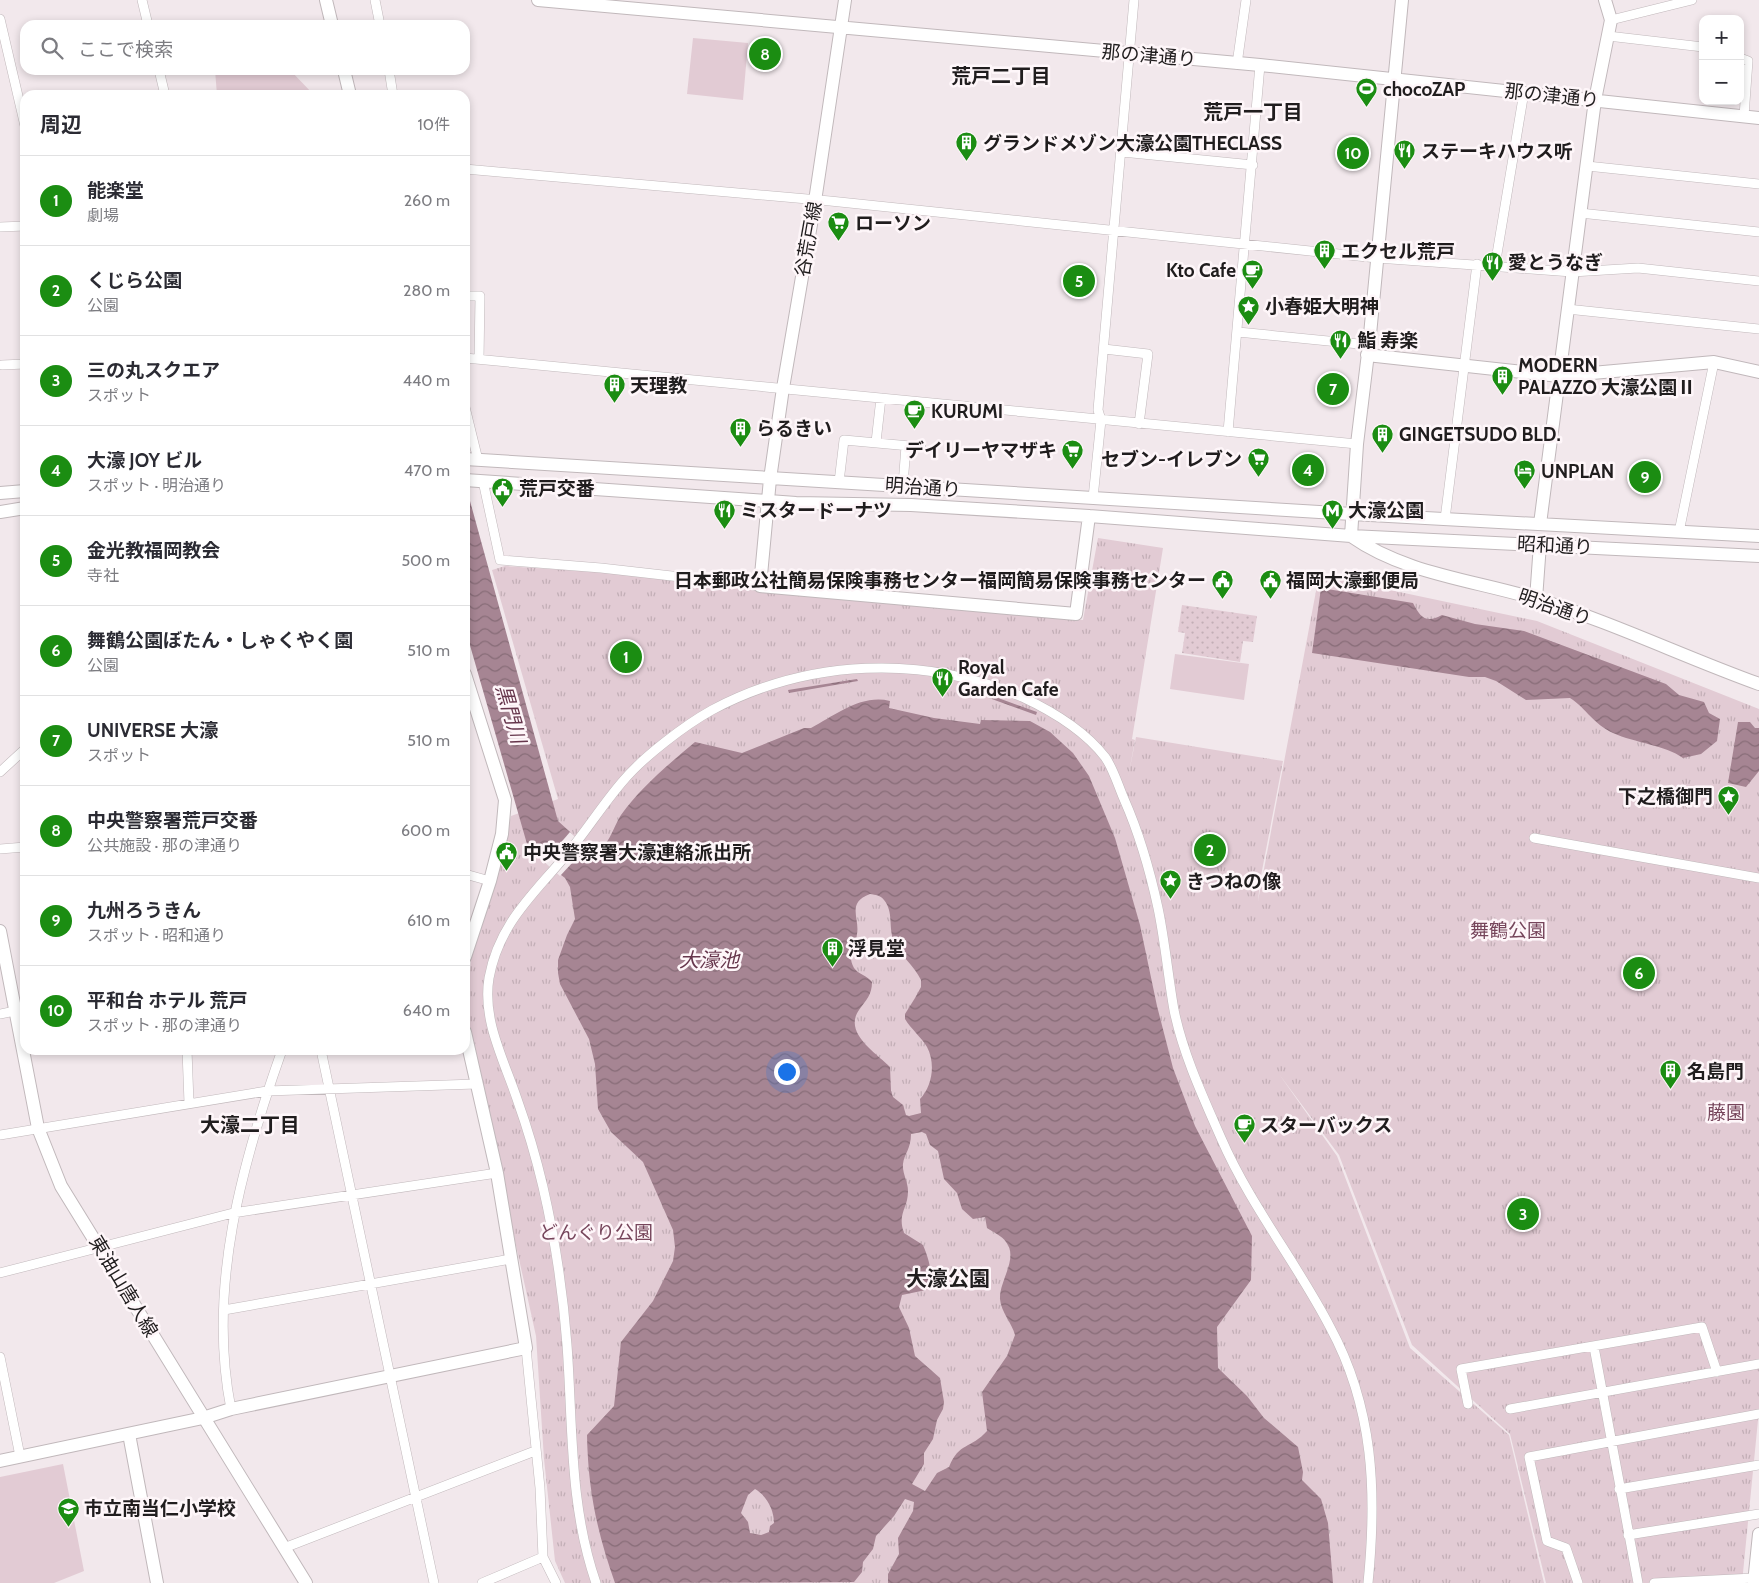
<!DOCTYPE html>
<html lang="ja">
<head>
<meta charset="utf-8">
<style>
	:root { --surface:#fff; --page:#f2f2f3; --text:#2b2b33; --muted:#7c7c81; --line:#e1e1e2; --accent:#1b8d12 }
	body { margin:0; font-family:Cabin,"Noto Sans JP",sans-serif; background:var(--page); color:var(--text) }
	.controls { position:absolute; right:15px; top:15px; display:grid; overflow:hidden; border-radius:10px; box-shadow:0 2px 8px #0003 }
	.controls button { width:45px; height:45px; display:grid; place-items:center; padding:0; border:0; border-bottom:1px solid var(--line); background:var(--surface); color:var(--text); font:25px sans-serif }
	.you { position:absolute; left:786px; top:1071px; width:18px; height:18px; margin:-12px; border:4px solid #fff; border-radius:50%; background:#1a73e8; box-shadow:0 0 0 8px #1a73e833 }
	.badge { display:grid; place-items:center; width:32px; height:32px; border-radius:50%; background:var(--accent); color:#fff; font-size:16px; font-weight:700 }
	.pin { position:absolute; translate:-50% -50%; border:2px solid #fff; box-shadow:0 1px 5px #0006 }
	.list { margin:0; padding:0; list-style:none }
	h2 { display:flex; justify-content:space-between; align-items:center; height:65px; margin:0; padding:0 20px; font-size:21px }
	h2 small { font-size:16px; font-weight:400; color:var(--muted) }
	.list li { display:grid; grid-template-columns:32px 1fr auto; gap:15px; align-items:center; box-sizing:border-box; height:90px; padding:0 20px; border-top:1px solid var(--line) }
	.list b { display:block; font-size:19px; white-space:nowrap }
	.list p { margin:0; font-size:16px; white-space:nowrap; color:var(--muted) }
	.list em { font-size:16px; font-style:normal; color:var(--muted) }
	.icon { flex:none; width:28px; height:28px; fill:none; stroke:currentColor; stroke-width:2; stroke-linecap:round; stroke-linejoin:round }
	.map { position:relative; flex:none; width:1759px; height:1583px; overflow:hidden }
	.search { position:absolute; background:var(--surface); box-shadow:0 2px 8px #0003; left:20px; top:20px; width:450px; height:55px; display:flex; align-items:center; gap:12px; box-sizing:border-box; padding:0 18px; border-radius:15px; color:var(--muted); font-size:19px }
	.panel { position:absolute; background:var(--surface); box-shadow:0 2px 8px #0003; left:20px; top:90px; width:450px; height:965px; border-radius:15px }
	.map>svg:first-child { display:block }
	.grass { fill:url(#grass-dots) }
	.park { fill:url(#park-tufts) }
	.pitch { fill:#e2cbd4 }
	.water { fill:url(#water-waves); fill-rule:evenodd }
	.pier { fill:#f2e8ec }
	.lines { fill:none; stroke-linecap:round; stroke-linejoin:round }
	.street-casing { stroke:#c1b8bb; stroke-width:10 }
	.secondary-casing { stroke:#c1b8bb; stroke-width:14 }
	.street { stroke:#fff; stroke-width:9 }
	.secondary { stroke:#fff; stroke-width:12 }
	.labels { text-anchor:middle; stroke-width:5; stroke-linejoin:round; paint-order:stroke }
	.street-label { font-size:19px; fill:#201d1e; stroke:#fef6f9 }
	.poi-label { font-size:19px; font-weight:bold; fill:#201d1e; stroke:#fef6f9; text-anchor:start }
	.park-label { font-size:19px; fill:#76455b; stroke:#fef6f9 }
	.neighbourhood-label { font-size:20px; font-weight:bold; fill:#201d1e; stroke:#fef6f9 }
	.water-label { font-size:20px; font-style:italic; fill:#66364c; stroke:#fef6f9 }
	.quarter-label { font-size:21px; font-weight:bold; fill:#201d1e; stroke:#fef6f9 }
</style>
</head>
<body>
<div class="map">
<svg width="1759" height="1583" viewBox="0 0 1759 1583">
	<defs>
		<pattern id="grass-dots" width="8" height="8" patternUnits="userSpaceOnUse" patternTransform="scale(1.25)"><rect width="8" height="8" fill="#e2cbd4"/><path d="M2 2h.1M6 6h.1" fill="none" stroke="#c2aeb6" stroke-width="1.8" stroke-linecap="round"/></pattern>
		<pattern id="park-tufts" width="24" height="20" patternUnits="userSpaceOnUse" patternTransform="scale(1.25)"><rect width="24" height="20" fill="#e2cbd4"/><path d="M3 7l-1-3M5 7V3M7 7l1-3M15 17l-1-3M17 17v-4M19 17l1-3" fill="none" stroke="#c2aeb6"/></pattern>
		<pattern id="water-waves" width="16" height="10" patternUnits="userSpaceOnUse" patternTransform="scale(1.25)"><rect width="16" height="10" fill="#a68593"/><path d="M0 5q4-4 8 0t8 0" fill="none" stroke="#876c77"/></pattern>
	</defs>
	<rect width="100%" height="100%" fill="#f2e8ec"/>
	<!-- grass -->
	<path class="grass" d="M1182,605L1257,616L1253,642L1243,641L1240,662L1182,653L1185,633L1178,632Z"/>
	<!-- park -->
	<path class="park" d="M1098,538L1163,548L1132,739L1135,740L1128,778L1136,737L1283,761L1260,881L1248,885L1260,882L1258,901L1319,575L1537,621L1759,709V1410L1742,1583H1546L1510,1434L1412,1345L1339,1155L1279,1074L1337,1156L1410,1348L1509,1435L1544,1583H565L555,1561L544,1459L536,1336L466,1019L471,959L511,816L558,799L492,570L505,566L596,572L1083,620Z"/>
	<!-- pitch -->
	<path class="pitch" d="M693,38L748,43L743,100L687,94Z
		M215,70H290L314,95H217Z
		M1175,654L1249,664L1244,700L1170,689Z
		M63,1464L84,1571L54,1583H0V1477Z"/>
	<!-- water -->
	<path class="water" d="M465,501H470L558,821L591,851C608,852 613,827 621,815C641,787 669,764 695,742L742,753L804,728H811C836,715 861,694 890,701L889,708L934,718L980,724L981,720L1030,721L1050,732L1073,753L1089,776L1115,838L1140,925L1157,1006L1173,1068L1195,1126L1252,1236L1251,1280L1217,1327L1218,1368L1247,1396L1264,1418L1298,1447L1303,1472L1302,1480L1321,1499L1328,1523L1333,1583H888V1574L899,1554L898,1538L913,1511L914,1502L905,1499L894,1516L876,1536L873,1549L863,1562L862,1572L854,1582L615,1583C597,1532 588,1490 587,1435L614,1406L621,1342L653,1301L673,1261L675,1247L673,1230L643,1162L611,1132L598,1109L595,1064L589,1039L560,984L558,973V960L567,935L575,919L570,887L565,878L544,862L527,844L465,628ZM870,894C876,895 880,895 884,900C894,912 888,928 894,941C900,956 914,965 921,980V987L915,998L905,1014V1019C911,1029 921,1037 927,1047C936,1064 932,1086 920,1099L921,1113L909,1116L906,1115L903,1105L893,1097L891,1091L890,1067C876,1053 843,1033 859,1010C866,1000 872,995 872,982C868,976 858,974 854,968C846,954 856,946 857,934C860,918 846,903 870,894ZM922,1132L926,1134L930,1145L938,1151L944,1179L957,1193L962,1209L973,1219L985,1217L987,1228C993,1232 1002,1236 1006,1242C1019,1258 999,1281 1000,1299C1001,1312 1012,1323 1015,1335L1007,1356L982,1392L987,1431C971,1449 959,1442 949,1467L937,1473L925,1491L912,1484L924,1464V1453L933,1439L937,1420L943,1409L944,1402L940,1378L915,1356L909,1328L899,1307L902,1295L926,1290C936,1279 928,1257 923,1245L904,1233C897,1213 908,1209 908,1191C908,1182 902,1173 903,1164C904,1154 911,1149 911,1134ZM755,1489C767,1496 774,1510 774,1523L770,1526L769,1532L761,1535L750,1533L748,1522L741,1513L748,1495Z
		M1321,588L1413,603C1420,617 1426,624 1442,615L1475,624L1524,631L1666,684L1679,695L1704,702L1709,713L1720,719L1717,741L1701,754L1683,758C1665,745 1635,743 1613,733C1593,724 1587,709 1570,698L1526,700L1496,681L1485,677H1469L1312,653Z
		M857,679L858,681L789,693L788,690Z
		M990,695L1037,712L1036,715L989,698Z
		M1738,722H1750L1755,728H1759V771L1746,787L1728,783Z"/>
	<!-- pier -->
	<path class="pier" d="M570,832L587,847L560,876L544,862Z"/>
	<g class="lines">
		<defs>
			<path id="street" d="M142,0L148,25
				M375,0L380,25
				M0,19L25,126
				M1611,20L1692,0
				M1608,36L1703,47
				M1740,58L1748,61L1744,116
				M1237,64L1246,0
				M159,70L165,95
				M389,70L393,95
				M1122,152L1253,165
				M1587,166L1759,184
				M465,169L830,201L1377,258L1572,272L1638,268L1759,281
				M1580,213L1759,232
				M0,227L25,226
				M1495,266L1524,92
				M465,296H480L479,359
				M1567,309L1759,329
				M1238,332L1369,345
				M1104,349L1148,354L1139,424
				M465,358L1357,444
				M2,365L25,364
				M465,407L478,460
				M1228,432L1260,65
				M876,442L881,398
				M483,481L500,560L601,568L760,586
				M839,482L844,440L921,447
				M903,485L906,446
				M1093,498L1101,420L1098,410L1134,0
				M1445,519L1477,264
				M1679,532L1714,362
				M0,772L25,749
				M1534,838L1759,878
				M0,849L25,847
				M465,874L490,881
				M0,1014L15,1011
				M187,1050L189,1103
				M321,1050L434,1583
				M0,1135L267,1091L476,1084
				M0,1273L233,1213L497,1173
				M224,1310L511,1259
				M1594,1347L1638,1583
				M526,1348L540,1488L543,1557L556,1583
				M0,1357L20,1456
				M1468,1404L1461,1369L1702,1327L1717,1372
				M231,1409C207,1288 242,1163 282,1050
				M1510,1409L1759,1364
				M1619,1489L1759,1465
				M1628,1535L1759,1514
				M284,1548L535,1451
				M482,1583L543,1557
				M596,1583C569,1505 573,1426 567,1345C563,1292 555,1239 543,1187C536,1157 527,1127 517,1099C504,1060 482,1020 489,978C499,923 534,894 567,854C587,830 603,804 623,781C643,757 685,725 712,710C808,659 923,654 1022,697C1052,711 1084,730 1105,757C1113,768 1118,785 1124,799C1139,833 1150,871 1158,908C1165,941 1168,976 1174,1010C1183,1054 1203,1097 1221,1138C1250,1205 1297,1263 1330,1327C1374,1408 1377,1493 1368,1583
				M1578,1583L1566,1548L1547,1541L1529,1457L1759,1414
				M1654,1583L1754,1578"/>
			<path id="secondary" d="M326,0L332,25
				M538,0L1260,65L1759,118
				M845,0L815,201L783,388L770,479L760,586L1076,614L1089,516
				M344,70L350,95
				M1367,355L1559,376L1714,362L1759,372
				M465,459L1352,514L1759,536
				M465,480L796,503L911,505L1089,516L1351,536L1759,556
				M0,493L25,491
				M0,512L25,508
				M1540,524L1595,100L1611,20L1605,0
				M1351,536L1357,444L1369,345L1402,0
				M1351,536C1405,574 1474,580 1536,599C1612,622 1684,657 1759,684
				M1536,599L1540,544
				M465,674L505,800L502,834L490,881L465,957
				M0,931L38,1128L61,1186L306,1583
				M129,1434L157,1583
				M0,1461L203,1418L231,1409L526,1348L497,1173L465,1032
				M1754,1583L1759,1534"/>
		</defs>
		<!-- street casing -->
		<use href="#street" class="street-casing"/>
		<!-- secondary casing -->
		<use href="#secondary" class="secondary-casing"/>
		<!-- street -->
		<use href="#street" class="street"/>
		<!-- secondary -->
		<use href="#secondary" class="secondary"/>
	</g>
	<!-- icons -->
	<defs>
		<symbol id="stadium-pin" viewBox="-11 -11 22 30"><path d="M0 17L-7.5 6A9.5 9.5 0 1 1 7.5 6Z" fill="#1b8d12" stroke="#fef6f9"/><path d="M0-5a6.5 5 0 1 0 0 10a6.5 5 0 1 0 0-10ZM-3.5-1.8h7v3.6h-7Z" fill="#fff"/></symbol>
		<symbol id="building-pin" viewBox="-11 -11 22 30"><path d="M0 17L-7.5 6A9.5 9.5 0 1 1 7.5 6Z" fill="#1b8d12" stroke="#fef6f9"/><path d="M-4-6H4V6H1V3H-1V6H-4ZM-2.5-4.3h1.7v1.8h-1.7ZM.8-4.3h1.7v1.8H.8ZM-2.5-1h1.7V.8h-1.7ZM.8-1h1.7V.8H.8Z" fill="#fff"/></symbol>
		<symbol id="restaurant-pin" viewBox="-11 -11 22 30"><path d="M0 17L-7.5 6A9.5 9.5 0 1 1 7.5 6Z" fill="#1b8d12" stroke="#fef6f9"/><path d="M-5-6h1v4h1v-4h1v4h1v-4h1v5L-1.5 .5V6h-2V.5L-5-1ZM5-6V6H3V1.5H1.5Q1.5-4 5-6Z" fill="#fff"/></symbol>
		<symbol id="supermarket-pin" viewBox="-11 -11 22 30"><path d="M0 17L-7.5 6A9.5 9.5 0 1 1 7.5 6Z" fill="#1b8d12" stroke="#fef6f9"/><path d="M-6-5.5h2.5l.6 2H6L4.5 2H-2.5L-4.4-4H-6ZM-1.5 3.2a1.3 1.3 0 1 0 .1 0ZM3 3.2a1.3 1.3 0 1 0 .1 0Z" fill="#fff"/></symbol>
		<symbol id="cafe-pin" viewBox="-11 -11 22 30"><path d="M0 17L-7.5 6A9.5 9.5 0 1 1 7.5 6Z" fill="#1b8d12" stroke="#fef6f9"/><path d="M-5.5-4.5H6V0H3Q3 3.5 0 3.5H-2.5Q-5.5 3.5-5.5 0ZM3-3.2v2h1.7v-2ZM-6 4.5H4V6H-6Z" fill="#fff"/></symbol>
		<symbol id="sight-pin" viewBox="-11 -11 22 30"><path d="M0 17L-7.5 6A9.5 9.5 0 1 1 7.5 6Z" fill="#1b8d12" stroke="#fef6f9"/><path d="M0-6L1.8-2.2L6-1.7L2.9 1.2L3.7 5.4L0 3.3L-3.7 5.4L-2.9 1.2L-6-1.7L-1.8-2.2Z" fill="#fff"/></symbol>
		<symbol id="hotel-pin" viewBox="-11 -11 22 30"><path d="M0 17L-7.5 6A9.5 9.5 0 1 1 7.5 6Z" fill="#1b8d12" stroke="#fef6f9"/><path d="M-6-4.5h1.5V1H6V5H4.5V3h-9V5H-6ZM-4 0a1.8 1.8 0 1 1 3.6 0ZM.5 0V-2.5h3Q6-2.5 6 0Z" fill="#fff"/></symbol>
		<symbol id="civic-pin" viewBox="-11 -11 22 30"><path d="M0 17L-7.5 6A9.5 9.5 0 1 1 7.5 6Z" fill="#1b8d12" stroke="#fef6f9"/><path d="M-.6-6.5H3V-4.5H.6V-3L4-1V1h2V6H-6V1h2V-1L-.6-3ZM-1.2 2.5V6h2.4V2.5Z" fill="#fff"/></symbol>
		<symbol id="metro-pin" viewBox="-11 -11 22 30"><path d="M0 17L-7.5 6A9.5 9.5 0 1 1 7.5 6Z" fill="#1b8d12" stroke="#fef6f9"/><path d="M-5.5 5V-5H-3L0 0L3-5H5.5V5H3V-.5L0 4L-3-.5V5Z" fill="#fff"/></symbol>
		<symbol id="school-pin" viewBox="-11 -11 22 30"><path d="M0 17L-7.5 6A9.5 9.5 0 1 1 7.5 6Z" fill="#1b8d12" stroke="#fef6f9"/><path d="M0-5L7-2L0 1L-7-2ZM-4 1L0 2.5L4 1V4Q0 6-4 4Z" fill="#fff"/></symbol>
	</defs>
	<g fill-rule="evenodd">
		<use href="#stadium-pin" x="1354" y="76" width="25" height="34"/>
		<use href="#building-pin" x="954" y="130" width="25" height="34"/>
		<use href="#restaurant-pin" x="1392" y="138" width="25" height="34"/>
		<use href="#supermarket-pin" x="826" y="210" width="25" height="34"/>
		<use href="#building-pin" x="1312" y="238" width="25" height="34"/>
		<use href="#restaurant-pin" x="1480" y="250" width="25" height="34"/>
		<use href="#cafe-pin" x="1240" y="258" width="25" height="34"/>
		<use href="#sight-pin" x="1236" y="294" width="25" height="34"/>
		<use href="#restaurant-pin" x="1328" y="328" width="25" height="34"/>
		<use href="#building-pin" x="1490" y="364" width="25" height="34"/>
		<use href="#building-pin" x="602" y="372" width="25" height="34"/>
		<use href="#cafe-pin" x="902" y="398" width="25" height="34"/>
		<use href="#building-pin" x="728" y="416" width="25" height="34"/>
		<use href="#building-pin" x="1370" y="422" width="25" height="34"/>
		<use href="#supermarket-pin" x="1060" y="438" width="25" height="34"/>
		<use href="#supermarket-pin" x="1246" y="446" width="25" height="34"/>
		<use href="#hotel-pin" x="1512" y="458" width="25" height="34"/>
		<use href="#civic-pin" x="490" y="476" width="25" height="34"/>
		<use href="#restaurant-pin" x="712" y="498" width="25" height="34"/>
		<use href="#metro-pin" x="1320" y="498" width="25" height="34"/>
		<use href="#civic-pin" x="1210" y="568" width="25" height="34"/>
		<use href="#civic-pin" x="1258" y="568" width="25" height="34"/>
		<use href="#restaurant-pin" x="930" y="666" width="25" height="34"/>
		<use href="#sight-pin" x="1716" y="784" width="25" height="34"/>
		<use href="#civic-pin" x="494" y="840" width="25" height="34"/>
		<use href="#sight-pin" x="1158" y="868" width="25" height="34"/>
		<use href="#building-pin" x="820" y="936" width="25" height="34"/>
		<use href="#building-pin" x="1658" y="1058" width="25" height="34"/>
		<use href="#cafe-pin" x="1232" y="1112" width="25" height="34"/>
		<use href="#school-pin" x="56" y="1496" width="25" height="34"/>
	</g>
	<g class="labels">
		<!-- street labels -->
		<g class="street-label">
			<text transform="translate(1149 55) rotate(5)" y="7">那の津通り</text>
			<text transform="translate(1552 95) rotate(6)" y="7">那の津通り</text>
			<text transform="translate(808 239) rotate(-80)" y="7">谷荒戸線</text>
			<text transform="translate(923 487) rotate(4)" y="7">明治通り</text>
			<text transform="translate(1555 545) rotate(3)" y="7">昭和通り</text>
			<text transform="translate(1555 607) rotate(19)" y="7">明治通り</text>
			<text transform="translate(124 1286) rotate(59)" y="7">東油山唐人線</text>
		</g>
		<!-- poi labels -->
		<g class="poi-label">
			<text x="1383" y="96">chocoZAP</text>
			<text x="983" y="150">グランドメゾン大濠公園THECLASS</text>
			<text x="1421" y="158">ステーキハウス听</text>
			<text x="855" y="230">ローソン</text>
			<text x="1341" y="258">エクセル荒戸</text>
			<text x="1508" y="269">愛とうなぎ</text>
			<text x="1236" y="277" text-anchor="end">Kto Cafe</text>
			<text x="1265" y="313">小春姫大明神</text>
			<text x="1357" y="347">鮨 寿楽</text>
			<text x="1518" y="372">MODERN<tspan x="1518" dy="22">PALAZZO 大濠公園Ⅱ</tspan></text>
			<text x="630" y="392">天理教</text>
			<text x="931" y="418">KURUMI</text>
			<text x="756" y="435">らるきい</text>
			<text x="1399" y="441">GINGETSUDO BLD.</text>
			<text x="1057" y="457" text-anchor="end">デイリーヤマザキ</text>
			<text x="1242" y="466" text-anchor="end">セブン-イレブン</text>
			<text x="1541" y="478">UNPLAN</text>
			<text x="519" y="495">荒戸交番</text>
			<text x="740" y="517">ミスタードーナツ</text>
			<text x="1348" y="517">大濠公園</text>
			<text x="1206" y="587" text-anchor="end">日本郵政公社簡易保険事務センター福岡簡易保険事務センター</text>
			<text x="1286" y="587">福岡大濠郵便局</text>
			<text x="958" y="674">Royal<tspan x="958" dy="22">Garden Cafe</tspan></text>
			<text x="1713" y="803" text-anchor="end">下之橋御門</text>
			<text x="523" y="859">中央警察署大濠連絡派出所</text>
			<text x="1186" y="888">きつねの像</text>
			<text x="848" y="955">浮見堂</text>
			<text x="1687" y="1078">名島門</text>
			<text x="1260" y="1132">スターバックス</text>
			<text x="84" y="1515">市立南当仁小学校</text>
		</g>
		<!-- park labels -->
		<g class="park-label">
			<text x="1508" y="937">舞鶴公園</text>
			<text x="1726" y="1119">藤園</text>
			<text x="596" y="1239">どんぐり公園</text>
		</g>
		<!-- neighbourhood labels -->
		<g class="neighbourhood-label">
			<text x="1001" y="83">荒戸二丁目</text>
			<text x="1253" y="119">荒戸一丁目</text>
			<text x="250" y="1132">大濠二丁目</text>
		</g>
		<!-- water labels -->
		<g class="water-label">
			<text transform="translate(511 714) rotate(74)" y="7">黒門川</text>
			<text x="709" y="967">大濠池</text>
		</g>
		<!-- quarter labels -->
		<g class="quarter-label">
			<text x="948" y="1286">大濠公園</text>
		</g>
	</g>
</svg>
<div class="controls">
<button>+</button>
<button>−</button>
</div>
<div class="you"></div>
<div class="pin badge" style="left:626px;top:657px">1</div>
<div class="pin badge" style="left:1210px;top:850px">2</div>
<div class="pin badge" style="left:1523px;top:1214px">3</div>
<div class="pin badge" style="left:1308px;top:470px">4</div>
<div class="pin badge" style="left:1079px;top:281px">5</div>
<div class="pin badge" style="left:1639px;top:973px">6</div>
<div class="pin badge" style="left:1333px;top:389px">7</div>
<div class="pin badge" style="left:765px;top:54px">8</div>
<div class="pin badge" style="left:1645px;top:477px">9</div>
<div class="pin badge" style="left:1353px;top:153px">10</div>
<div class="search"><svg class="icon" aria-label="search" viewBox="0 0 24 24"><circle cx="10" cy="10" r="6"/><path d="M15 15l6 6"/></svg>ここで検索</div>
<section class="panel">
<h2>周辺<small>10件</small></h2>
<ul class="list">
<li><span class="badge">1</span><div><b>能楽堂</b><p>劇場</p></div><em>260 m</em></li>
<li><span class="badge">2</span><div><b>くじら公園</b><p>公園</p></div><em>280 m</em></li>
<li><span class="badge">3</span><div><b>三の丸スクエア</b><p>スポット</p></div><em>440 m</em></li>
<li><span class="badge">4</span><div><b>大濠 JOY ビル</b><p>スポット · 明治通り</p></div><em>470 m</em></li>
<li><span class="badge">5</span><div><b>金光教福岡教会</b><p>寺社</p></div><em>500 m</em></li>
<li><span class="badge">6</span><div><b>舞鶴公園ぼたん・しゃくやく園</b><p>公園</p></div><em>510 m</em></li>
<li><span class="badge">7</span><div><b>UNIVERSE 大濠</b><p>スポット</p></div><em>510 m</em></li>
<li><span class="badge">8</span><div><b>中央警察署荒戸交番</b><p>公共施設 · 那の津通り</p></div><em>600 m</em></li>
<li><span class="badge">9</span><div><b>九州ろうきん</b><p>スポット · 昭和通り</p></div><em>610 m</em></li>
<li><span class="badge">10</span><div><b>平和台 ホテル 荒戸</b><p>スポット · 那の津通り</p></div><em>640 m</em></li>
</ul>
</section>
</div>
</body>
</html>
